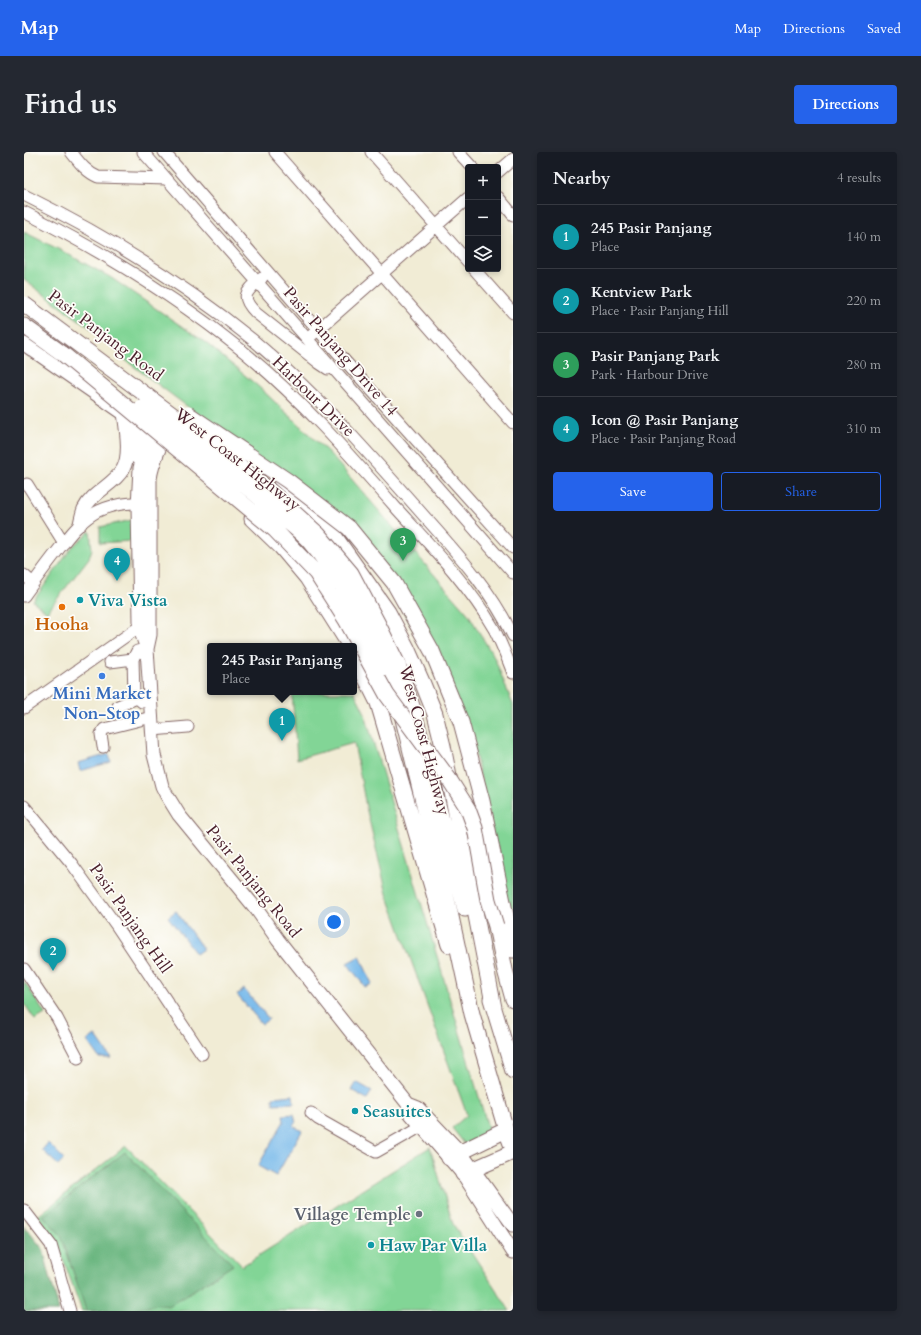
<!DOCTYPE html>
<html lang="en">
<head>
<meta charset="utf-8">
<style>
	:root { --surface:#171b24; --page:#242831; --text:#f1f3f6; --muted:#9ea1a6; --line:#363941; --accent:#2563eb }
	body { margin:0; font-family:Cardo,serif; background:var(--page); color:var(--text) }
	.controls { position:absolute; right:12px; top:12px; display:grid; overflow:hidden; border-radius:4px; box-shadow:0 2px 6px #0003 }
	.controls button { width:36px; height:36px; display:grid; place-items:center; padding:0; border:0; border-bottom:1px solid var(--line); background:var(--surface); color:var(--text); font:20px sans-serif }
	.you { position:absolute; left:310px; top:770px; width:14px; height:14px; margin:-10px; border:3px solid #fff; border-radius:50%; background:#1a73e8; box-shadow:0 0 0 6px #1a73e833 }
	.badge { display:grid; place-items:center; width:26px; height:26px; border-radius:50%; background:var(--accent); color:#fff; font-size:13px; font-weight:700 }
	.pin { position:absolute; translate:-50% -33px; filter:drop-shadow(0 1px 2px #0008) }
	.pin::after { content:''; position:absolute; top:21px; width:14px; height:12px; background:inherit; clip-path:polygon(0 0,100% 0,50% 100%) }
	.popup { position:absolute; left:183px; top:491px; width:150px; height:52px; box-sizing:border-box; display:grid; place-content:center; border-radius:4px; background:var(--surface); filter:drop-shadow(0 1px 3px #0005); font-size:13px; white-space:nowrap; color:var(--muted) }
	.popup b { font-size:15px; color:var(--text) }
	.popup::after { content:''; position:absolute; left:50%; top:100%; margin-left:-8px; border:8px solid transparent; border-top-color:var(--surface) }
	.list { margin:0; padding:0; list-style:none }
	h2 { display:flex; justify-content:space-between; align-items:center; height:52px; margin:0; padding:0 16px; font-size:17px }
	h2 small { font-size:13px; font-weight:400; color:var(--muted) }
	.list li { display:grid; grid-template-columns:26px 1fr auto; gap:12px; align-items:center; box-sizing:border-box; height:64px; padding:0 16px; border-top:1px solid var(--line) }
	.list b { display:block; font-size:15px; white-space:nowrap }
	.list p { margin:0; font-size:13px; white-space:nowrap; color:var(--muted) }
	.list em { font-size:13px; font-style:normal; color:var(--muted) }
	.actions { display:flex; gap:8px; padding:12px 16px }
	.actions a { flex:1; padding:9px 0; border:1px solid var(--accent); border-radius:4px; text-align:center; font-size:14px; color:var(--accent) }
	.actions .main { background:var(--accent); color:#fff }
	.icon { flex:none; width:22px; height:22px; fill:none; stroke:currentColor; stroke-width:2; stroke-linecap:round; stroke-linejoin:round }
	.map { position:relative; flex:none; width:489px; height:1159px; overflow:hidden; border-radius:4px }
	header { display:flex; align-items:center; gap:24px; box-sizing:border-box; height:56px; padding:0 20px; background:var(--accent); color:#fff }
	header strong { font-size:19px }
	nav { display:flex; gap:22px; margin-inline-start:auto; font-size:14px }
	.intro { display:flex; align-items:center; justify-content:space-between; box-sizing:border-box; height:96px; padding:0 24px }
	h1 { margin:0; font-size:28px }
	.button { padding:10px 18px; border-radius:4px; background:var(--accent); color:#fff; font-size:14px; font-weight:700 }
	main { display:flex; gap:24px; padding:0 24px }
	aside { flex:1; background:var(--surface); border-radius:4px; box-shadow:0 2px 6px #0003 }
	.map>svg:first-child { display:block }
	.green { fill:#82d596; stroke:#667a60 }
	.forest { fill:#69b67f; stroke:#5a6a55 }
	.water { fill:#74b8ea; stroke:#5f6c8a }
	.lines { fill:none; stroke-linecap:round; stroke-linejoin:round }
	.minor-casing { stroke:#846766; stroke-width:13 }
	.major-casing { stroke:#846766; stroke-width:15 }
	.highway-casing { stroke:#846766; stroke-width:17 }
	.minor { stroke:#fff; stroke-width:11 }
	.major { stroke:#fff; stroke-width:13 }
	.highway { stroke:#fff; stroke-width:15 }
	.highway-bridge-casing { stroke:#846766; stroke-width:17; stroke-linecap:butt }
	.highway-bridge { stroke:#fff; stroke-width:15 }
	.culture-dot { fill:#0f9aa8; stroke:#fdfcf7; stroke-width:1.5 }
	.food-dot { fill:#e8710a; stroke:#fdfcf7; stroke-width:1.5 }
	.shop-dot { fill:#3f7fe0; stroke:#fdfcf7; stroke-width:1.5 }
	.worship-dot { fill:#6b7280; stroke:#fdfcf7; stroke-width:1.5 }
	.labels { text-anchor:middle; stroke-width:3.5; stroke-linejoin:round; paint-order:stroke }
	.street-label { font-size:17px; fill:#4a1f2b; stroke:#fdfcf7 }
	.culture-label { font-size:17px; font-weight:bold; fill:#0d838f; stroke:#fdfcf7; text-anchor:start }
	.food-label { font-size:17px; font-weight:bold; fill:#c56008; stroke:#fdfcf7 }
	.shop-label { font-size:17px; font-weight:bold; fill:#366cbe; stroke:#fdfcf7 }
	.worship-label { font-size:17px; font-weight:bold; fill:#5b616d; stroke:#fdfcf7; text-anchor:end }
</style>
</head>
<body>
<header>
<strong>Map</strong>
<nav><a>Map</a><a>Directions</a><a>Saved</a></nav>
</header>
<div class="intro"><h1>Find us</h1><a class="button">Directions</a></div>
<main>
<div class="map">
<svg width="489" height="1159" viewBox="0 0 489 1159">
	<rect width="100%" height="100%" fill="#fdfcf7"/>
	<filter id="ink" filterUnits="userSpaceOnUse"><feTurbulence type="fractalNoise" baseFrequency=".025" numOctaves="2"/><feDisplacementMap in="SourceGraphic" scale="8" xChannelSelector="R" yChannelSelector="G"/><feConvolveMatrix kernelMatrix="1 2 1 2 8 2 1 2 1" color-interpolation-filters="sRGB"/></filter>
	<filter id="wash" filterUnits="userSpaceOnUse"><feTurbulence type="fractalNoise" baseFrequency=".012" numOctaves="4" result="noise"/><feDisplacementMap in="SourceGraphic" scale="16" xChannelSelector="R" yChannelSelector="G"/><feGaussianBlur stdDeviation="0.9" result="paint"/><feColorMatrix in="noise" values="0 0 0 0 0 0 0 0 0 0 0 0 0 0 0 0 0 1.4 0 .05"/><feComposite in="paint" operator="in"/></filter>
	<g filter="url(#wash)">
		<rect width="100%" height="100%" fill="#f1ecd5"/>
		<!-- green -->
		<path class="green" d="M0,80L36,98L86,125L182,191L235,235L305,301L445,463L471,507L489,553V775L448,587L340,387L100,207L90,193L0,128Z
			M108,368V389L76,391V375Z
			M66,379L68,397L65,406L23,460L9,449L49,394Z
			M330,539L340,559L466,982L443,995L428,976L443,963L363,742L342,655L330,591L273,607L268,540H330Z
			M0,829L21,862L11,868L0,851Z
			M102,994L218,1114L406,995L429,1072L486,1159H141L138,1157L120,1159H58L33,1090L14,1064Z"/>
		<!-- forest -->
		<path class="forest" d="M101,1000L209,1113L145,1154L134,1153L103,1159H62L37,1083L19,1064Z
			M0,1074L19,1097L35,1159H0Z"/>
		<!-- water -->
		<path class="water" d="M85,602L87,610L56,619L54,611Z
			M152,759L179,797L172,802L144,765Z
			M336,804L348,832L341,835L323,811Z
			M220,837L245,867L238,872L213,843Z
			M71,883L87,906H75L63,889Z
			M332,930L348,939L343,947L327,938Z
			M269,943L270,951L249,952V945Z
			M270,962L272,971L270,974L278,979L252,1024L234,1014L260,969L259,963Z
			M24,991L40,1007L34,1013L18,998Z"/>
	</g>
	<g filter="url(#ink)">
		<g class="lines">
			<defs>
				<path id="minor" d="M47,0C55,10 62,20 74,25L143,27
					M119,0L489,421
					M140,0L314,201L489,396
					M251,0L489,271
					M347,0L444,110
					M434,0L448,15
					M474,20L489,7
					M0,43C81,83 159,131 229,188C289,238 341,297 393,356C428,396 466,435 489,484
					M474,45L489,63
					M0,60C78,99 152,145 220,200C276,246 325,302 373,357C407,394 444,432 470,477C477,490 483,506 489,521
					M450,117L489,161
					M238,126C222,140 215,144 232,161L295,211L304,217
					M288,183L444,46
					M3,332L40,391
					M0,423L9,431
					M0,444C10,430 20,416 31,402C42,388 53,372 69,362C85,352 104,351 122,350
					M123,497L113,499L109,507L110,543L118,550L127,549
					M86,510L109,507
					M94,554L113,546
					M0,556L122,470
					M128,578L164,575
					M79,595L77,582L80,577L128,565
					M0,654L48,712L92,773L178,902
					M0,817L33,866L54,906
					M287,961L294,967L352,1000L389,979L404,969
					M0,1058L27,1093L46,1159"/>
				<path id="major" d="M0,192L105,265
					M142,278C137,295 128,309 126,327V483L123,497L130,603L138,634L142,642L155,663L233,758L254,788L384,952L387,962L439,1022L489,1100
					M114,307V272
					M56,372C57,368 58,362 60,357C68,340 90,333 99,317C107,303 102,276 100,261
					M122,494L118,483L116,469L114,354L116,316L127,282L139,272
					M384,952L394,956L437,1001L489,1073"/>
				<path id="highway" d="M0,174L39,202
					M257,333L265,338L304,375L364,460L383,496L399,532L411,562L419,594L470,856
					M228,367L257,395L283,426L326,494
					M325,376L370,431L408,499L437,570L458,649L489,798
					M330,503L354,551L425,793
					M374,513L390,560L441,757
					M363,516L378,563L426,760L448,862L482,978L489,997
					M472,774L481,818L489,847
					M467,847L489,919
					M425,1006L482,978
					M439,1022L489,1000"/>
			</defs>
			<!-- minor casing -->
			<use href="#minor" class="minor-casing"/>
			<!-- major casing -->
			<use href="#major" class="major-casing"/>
			<!-- highway casing -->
			<use href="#highway" class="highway-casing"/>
			<!-- minor -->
			<use href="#minor" class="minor"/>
			<!-- major -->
			<use href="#major" class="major"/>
			<!-- highway -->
			<use href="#highway" class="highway"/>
			<defs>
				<path id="highway-bridge" d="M0,152L181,287L246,339L294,382L327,421L354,472L374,513
					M39,202L251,378L292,421L322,468L363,543L425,627L444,657L451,676L464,748L472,774
					M118,256C164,289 209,322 251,359C262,369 275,378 285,389C318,427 341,472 363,516
					M164,262L264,329L325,376"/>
			</defs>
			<!-- highway-bridge casing -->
			<use href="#highway-bridge" class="highway-bridge-casing"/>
			<!-- highway-bridge -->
			<use href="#highway-bridge" class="highway-bridge"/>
		</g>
	</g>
	<!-- markers -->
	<g class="culture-dot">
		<circle cx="56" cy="448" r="4"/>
		<circle cx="331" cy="959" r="4"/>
		<circle cx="347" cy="1093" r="4"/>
	</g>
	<circle class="food-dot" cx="38" cy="455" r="4"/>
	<circle class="shop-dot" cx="78" cy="524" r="4"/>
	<circle class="worship-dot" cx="395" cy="1062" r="4"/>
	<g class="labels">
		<!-- street labels -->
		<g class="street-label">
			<text transform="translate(82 183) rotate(37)" y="6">Pasir Panjang Road</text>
			<text transform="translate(317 199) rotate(49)" y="6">Pasir Panjang Drive 14</text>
			<text transform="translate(290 244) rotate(44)" y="6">Harbour Drive</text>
			<text transform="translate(214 307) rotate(38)" y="6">West Coast Highway</text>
			<text transform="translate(401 588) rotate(75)" y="6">West Coast Highway</text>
			<text transform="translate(230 729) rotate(51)" y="6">Pasir Panjang Road</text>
			<text transform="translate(107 766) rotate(55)" y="6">Pasir Panjang Hill</text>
		</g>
		<!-- culture labels -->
		<g class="culture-label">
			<text x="64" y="454">Viva Vista</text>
			<text x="339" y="965">Seasuites</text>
			<text x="355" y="1099">Haw Par Villa</text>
		</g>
		<!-- food labels -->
		<g class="food-label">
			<text x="38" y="478">Hooha</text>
		</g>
		<!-- shop labels -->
		<g class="shop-label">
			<text x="78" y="547">Mini Market<tspan x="78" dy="20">Non-Stop</tspan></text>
		</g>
		<!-- worship labels -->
		<g class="worship-label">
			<text x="387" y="1068">Village Temple</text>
		</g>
	</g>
</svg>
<div class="controls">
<button>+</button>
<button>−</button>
<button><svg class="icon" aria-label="layers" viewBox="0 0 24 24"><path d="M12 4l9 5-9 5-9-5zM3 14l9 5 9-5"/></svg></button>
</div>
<div class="you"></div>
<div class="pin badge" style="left:258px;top:589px;background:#0f9aa8">1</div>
<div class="popup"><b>245 Pasir Panjang</b>Place</div>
<div class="pin badge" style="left:29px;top:819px;background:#0f9aa8">2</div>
<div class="pin badge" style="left:379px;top:409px;background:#2e9e5b">3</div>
<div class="pin badge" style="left:93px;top:429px;background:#0f9aa8">4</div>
</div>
<aside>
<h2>Nearby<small>4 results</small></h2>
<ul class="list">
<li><span class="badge" style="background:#0f9aa8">1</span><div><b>245 Pasir Panjang</b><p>Place</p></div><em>140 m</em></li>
<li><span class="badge" style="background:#0f9aa8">2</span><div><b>Kentview Park</b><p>Place · Pasir Panjang Hill</p></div><em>220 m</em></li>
<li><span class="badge" style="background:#2e9e5b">3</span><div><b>Pasir Panjang Park</b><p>Park · Harbour Drive</p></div><em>280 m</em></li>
<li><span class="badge" style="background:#0f9aa8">4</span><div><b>Icon @ Pasir Panjang</b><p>Place · Pasir Panjang Road</p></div><em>310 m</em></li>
</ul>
<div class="actions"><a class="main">Save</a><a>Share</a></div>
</aside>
</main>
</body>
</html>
